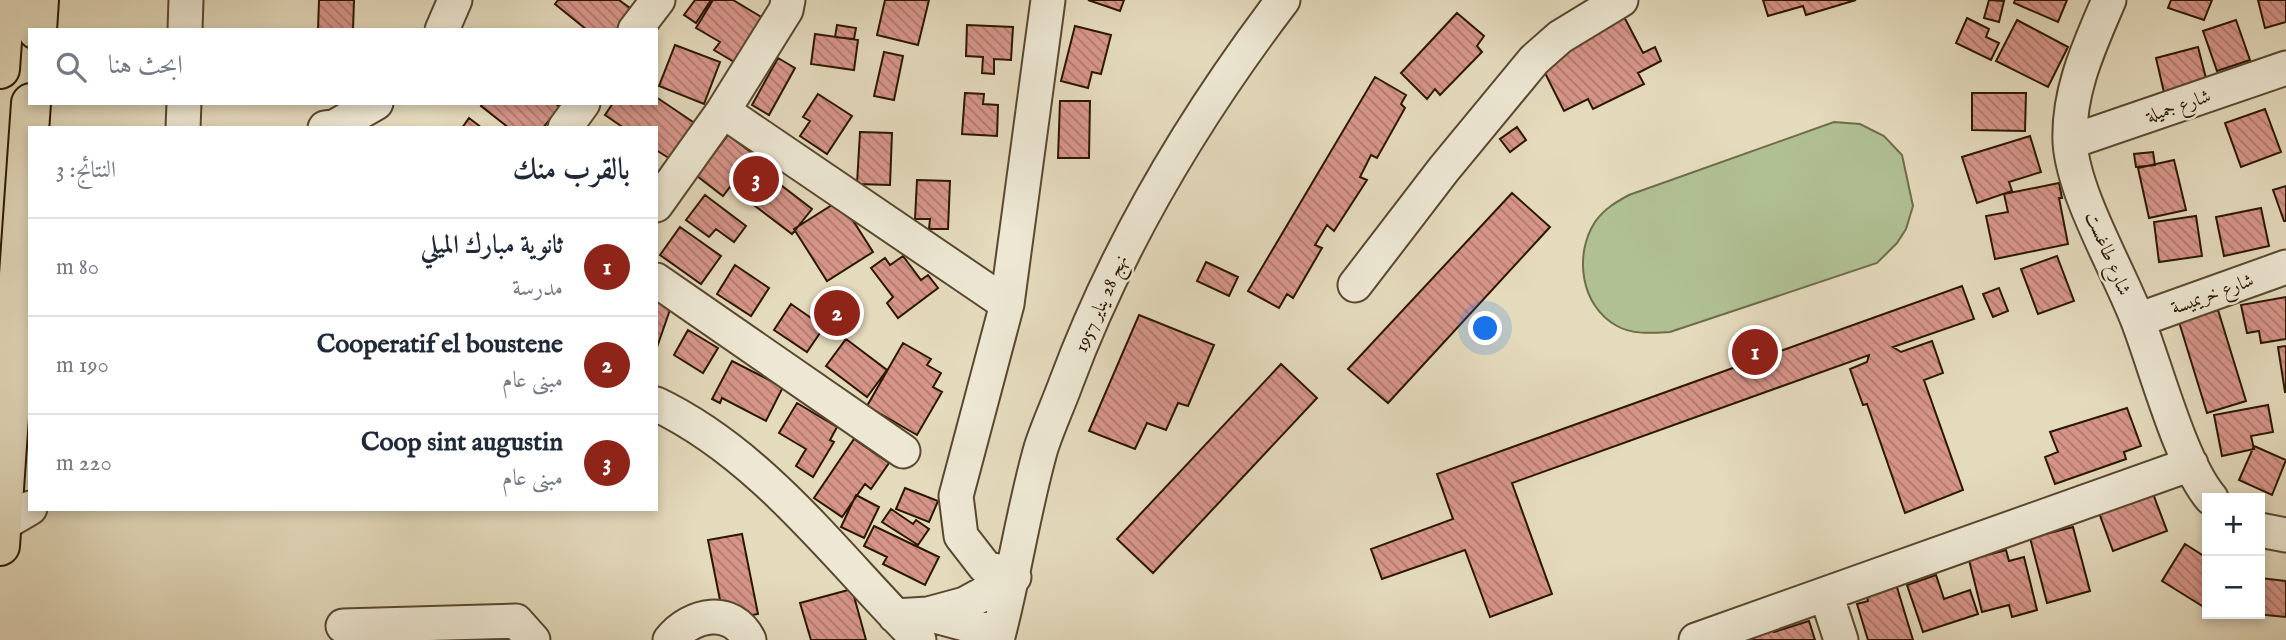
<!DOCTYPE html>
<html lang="ar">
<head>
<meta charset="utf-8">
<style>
	:root { --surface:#fff; --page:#f6f6f7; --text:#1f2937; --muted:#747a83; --line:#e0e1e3; --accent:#8f2418 }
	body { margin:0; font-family:"IM FELL English",Amiri,serif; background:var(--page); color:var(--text); direction:rtl }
	.controls { position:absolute; right:21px; bottom:21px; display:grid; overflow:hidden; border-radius:0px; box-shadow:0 4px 10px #0003 }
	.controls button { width:63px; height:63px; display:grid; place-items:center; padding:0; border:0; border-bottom:2px solid var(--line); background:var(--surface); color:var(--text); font:35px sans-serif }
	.you { position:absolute; left:1486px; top:329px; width:24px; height:24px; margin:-18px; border:5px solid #fff; border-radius:50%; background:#1a73e8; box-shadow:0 0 0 10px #1a73e833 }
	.badge { display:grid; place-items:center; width:46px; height:46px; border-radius:50%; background:var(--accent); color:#fff; font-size:23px; font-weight:700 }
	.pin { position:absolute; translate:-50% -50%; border:4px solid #fff; box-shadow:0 2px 7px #0006 }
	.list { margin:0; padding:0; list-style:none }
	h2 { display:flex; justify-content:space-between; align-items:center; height:91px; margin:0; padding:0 28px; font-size:30px }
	h2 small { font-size:23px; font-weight:400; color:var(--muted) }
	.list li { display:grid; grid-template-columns:46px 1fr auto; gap:21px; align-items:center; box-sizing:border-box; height:98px; padding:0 28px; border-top:2px solid var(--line) }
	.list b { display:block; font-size:26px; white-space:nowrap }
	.list p { margin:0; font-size:23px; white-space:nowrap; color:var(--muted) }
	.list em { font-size:23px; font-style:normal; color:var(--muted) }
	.icon { flex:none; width:38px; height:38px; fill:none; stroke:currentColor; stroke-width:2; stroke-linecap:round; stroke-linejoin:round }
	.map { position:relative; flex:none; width:2286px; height:640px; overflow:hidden; direction:ltr }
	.search { position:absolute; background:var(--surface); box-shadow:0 4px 10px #0003; left:28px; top:28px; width:630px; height:77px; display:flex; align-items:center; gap:18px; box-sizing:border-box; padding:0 24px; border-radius:0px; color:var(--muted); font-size:26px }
	.panel { position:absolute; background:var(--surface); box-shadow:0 4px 10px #0003; left:28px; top:126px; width:630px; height:385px; border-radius:0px; direction:rtl }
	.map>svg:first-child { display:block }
	.garden { fill:#b0c093; stroke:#6e6c4a; stroke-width:2 }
	.building { fill:url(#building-back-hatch); stroke:#2b1701; stroke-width:2 }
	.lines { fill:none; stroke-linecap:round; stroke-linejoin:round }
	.minor-casing { stroke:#594830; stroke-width:37 }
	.major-casing { stroke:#2b1701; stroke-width:42 }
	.minor { stroke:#ede7d3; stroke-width:33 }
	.major { stroke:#e4dabc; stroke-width:38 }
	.labels { text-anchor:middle; stroke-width:5; stroke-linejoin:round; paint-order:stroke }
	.street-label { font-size:19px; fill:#2b1701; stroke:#ede7d3 }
</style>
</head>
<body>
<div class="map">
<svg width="2286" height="640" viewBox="0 0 2286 640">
	<defs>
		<pattern id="building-back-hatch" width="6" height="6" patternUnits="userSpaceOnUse" patternTransform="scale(1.75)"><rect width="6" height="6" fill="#d79589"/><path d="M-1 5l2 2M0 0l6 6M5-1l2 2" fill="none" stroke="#af796e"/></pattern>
	</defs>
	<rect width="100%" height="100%" fill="#e4dabc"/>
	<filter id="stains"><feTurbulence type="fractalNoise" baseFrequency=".00286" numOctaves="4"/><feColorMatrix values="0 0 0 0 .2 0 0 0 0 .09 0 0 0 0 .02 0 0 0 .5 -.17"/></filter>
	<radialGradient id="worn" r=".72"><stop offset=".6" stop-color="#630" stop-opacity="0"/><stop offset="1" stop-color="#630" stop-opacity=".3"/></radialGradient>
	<!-- garden -->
	<path class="garden" d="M1834,122L1860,124L1884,136L1902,155L1913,206L1906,229L1897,243L1877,263L1670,332C1653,333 1633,335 1617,326C1580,306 1574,254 1595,222C1604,209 1616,202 1629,195Z"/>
	<!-- building -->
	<path class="building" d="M319,0H354L353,30H318Z
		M558,0H619L634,11L619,30H587L555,4Z
		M695,0H711L696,23L684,15Z
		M713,0H733L763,18L746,69L714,50L720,42L696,28Z
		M885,0H929L918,45L877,35Z
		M1088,0H1124L1120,11Z
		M1763,0H1856L1806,15L1803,6L1768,16Z
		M1989,0L2004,1L1999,22L1984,18Z
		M2015,0H2067L2058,22L2014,3Z
		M2171,0H2212L2204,20L2168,8Z
		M2258,0H2286V22L2265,28Z
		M1621,11L1643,53L1655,47L1661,61L1638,73L1644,84L1593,109L1588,99L1564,111L1535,53Z
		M1457,13L1484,36L1477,46L1482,52L1440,95L1435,89L1427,99L1401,73Z
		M1967,18L1989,29L1986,37L1999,43L1991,60L1956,43Z
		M2017,20L2068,47L2048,87L1996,61Z
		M2236,20L2250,60L2217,71L2203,31Z
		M837,25L856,28L854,39L835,37Z
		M967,25L1013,27L1011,60L994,59V74L982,73L983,57L966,56Z
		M1075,26L1111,35L1101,74L1092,72L1088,88L1061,81Z
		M815,34L858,40L854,70L811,64Z
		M675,45L720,62L704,104L659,86Z
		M2198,47L2209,90L2166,101L2156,58Z
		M884,52L903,56L894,100L874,96Z
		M778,58L795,68L769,115L752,105Z
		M1375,77L1406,95L1401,104L1405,108L1377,158L1371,155L1360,177L1367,180L1334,231L1327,225L1315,245L1322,248L1293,298L1287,294L1279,308L1248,291Z
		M965,93L984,94L983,104L998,105L997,136L962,134Z
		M1972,93H2026L2025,131L1972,130Z
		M818,94L852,116L827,154L800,136L810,121L803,117Z
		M656,97L696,124L672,160L656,150V128H624L605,115L613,103H656Z
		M1060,101H1090L1089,158H1058Z
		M483,103H555L560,107L543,128H509L481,106Z
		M2265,109L2281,152L2241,167L2225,123Z
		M469,118L482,128H462Z
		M1517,127L1526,140L1510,152L1500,139Z
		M860,132L892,133L890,185L857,184Z
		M728,135L752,153L747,159L812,209L792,234L730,187L723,196L697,176Z
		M2030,136L2041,172L2009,182L2012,191L1977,203L1962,157Z
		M2153,152L2155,165L2136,167L2134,154Z
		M2174,160L2186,210L2149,218L2138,168Z
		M917,180L950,181L948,229H929L930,219H915Z
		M2059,183L2062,198H2059L2068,244L1995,259L1986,216L2008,212L2004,194Z
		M2286,186V221H2284L2273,190Z
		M1512,193L1550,227L1388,403L1348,369Z
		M705,195L746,226L734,242L716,229L709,237L686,220Z
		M840,200L873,252L827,281L794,229Z
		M2261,208L2269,246L2224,256L2216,217Z
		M2196,216L2202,256L2159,262L2154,222Z
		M680,227L721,256L701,284L660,255Z
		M903,256L921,280L928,275L938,288L898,318L887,303L893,297L871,268L885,258L890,265Z
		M2057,256L2074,301L2038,314L2021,269Z
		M1206,262L1238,277L1229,296L1197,281Z
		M735,265L769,288L751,316L717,294Z
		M1962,286L1974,319L1893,347L1901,352L1932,341L1943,373L1924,380L1963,490L1905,513L1867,404L1863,405L1850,369L1867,362L1869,355L1512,483L1552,594L1490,617L1465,550L1382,579L1371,549L1453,519L1437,474Z
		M1999,288L2008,311L1993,317L1983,294Z
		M2286,297V339L2261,343L2259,331L2247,333L2241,305Z
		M656,302L671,307L656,350Z
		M791,304L824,327L807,352L774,330Z
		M2218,310L2246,401L2207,413L2179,322Z
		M1139,315L1214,345L1188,406L1178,403L1166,430L1147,423L1135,449L1089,431Z
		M688,330L718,348L703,373L674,355Z
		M846,339L887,370L867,397L826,366Z
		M903,343L931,359L927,365L941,373L933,387L942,392L917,435L867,406Z
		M2286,346V392H2285L2278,347Z
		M732,361L783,387L766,421L722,398L720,403L712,399Z
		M1281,364L1317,398L1153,573L1117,539Z
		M797,403L837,427L830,440L834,442L813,477L796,466L806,449L779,433Z
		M2268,405L2273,432L2251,436L2254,449L2222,456L2214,415Z
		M2127,408L2141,446L2124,452L2126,459L2055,484L2045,457L2058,452L2050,432Z
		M854,439L889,463L871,489L865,484L842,517L814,498Z
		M2254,446L2286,460L2272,495L2239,480Z
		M905,488L938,501L929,522L896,509Z
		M2152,491L2167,531L2113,551L2098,510Z
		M856,495L879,507L864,538L841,527Z
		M891,509L913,524L916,520L929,529L918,545L882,522Z
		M874,526L939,557L925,585L883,564L887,557L864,546Z
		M2073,527L2090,591L2047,603L2030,538Z
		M742,534L758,614L724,620L708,540Z
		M2185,544L2204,556L2207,550V609L2162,581Z
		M2006,550L2009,561L2024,557L2037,610L2012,617L2009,605L1982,612L1969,560Z
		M1936,575L1944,599L1970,590L1978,614L1923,632L1907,585Z
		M2260,578L2286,581V617L2256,614H2260Z
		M1896,584L1913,640H1868L1857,604L1868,601L1866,593Z
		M852,589L866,640H811L800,603Z
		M1771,621L1774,632L1809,621L1815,640H1730Z"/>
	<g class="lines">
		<defs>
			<path id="minor" d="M2109,0C2089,47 2068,91 2070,142C2073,194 2119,271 2138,321C2156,368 2181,463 2211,498
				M185,30L186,0
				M442,30L455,0
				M635,30L658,0
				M723,111L1007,304
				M183,128L184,103
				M325,128L334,127L376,103
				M565,128L583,103
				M2070,142L2286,68
				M656,205L723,111L786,10L788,0
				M656,280L903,451
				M1355,285L1444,169L1534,60L1560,37L1621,0
				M2138,320L2286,267
				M656,404C763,455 837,558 919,640
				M1,525L30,508
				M2260,530L2286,535
				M1014,577L985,567L961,536L956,496L1007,304L1048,0
				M1826,594L1841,640
				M928,614L965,604L1014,577
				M895,616L928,614L998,633
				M343,626L516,621L533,640
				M670,640C691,614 732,605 749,640
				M997,640C1014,577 1023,511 1041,448C1048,426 1058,405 1066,383C1117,246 1194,117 1283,0
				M1696,640L2191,464"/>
			<path id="major" d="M37,30L39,0
				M0,69L5,0
				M0,546L31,103"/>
		</defs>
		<!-- minor casing -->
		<use href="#minor" class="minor-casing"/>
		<!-- major casing -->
		<use href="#major" class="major-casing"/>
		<!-- minor -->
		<use href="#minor" class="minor"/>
		<!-- major -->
		<use href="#major" class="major"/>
	</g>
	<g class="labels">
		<!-- street labels -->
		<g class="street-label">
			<text transform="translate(2178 105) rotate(-19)" y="7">شارع جميلة</text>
			<text transform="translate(2109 253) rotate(67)" y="7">شارع طاغست</text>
			<text transform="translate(2212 293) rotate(-20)" y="7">شارع خريميسة</text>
			<text transform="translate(1100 303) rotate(-66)" y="7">نهج 28 يناير 1957</text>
		</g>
	</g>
	<rect width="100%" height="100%" filter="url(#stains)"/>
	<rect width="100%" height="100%" fill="url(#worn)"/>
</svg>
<div class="controls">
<button>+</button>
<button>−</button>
</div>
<div class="you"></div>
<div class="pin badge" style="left:1755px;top:352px">1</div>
<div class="pin badge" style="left:837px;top:313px">2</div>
<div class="pin badge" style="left:756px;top:179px">3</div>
<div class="search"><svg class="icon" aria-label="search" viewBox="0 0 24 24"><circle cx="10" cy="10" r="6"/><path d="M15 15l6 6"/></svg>ابحث هنا</div>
<section class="panel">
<h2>بالقرب منك<small>النتائج: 3</small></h2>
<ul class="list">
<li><span class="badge">1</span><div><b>ثانوية مبارك الميلي</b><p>مدرسة</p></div><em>80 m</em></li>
<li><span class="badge">2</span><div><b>Cooperatif el boustene</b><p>مبنى عام</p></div><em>190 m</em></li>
<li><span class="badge">3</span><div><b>Coop sint augustin</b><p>مبنى عام</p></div><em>220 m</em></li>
</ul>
</section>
</div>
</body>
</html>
